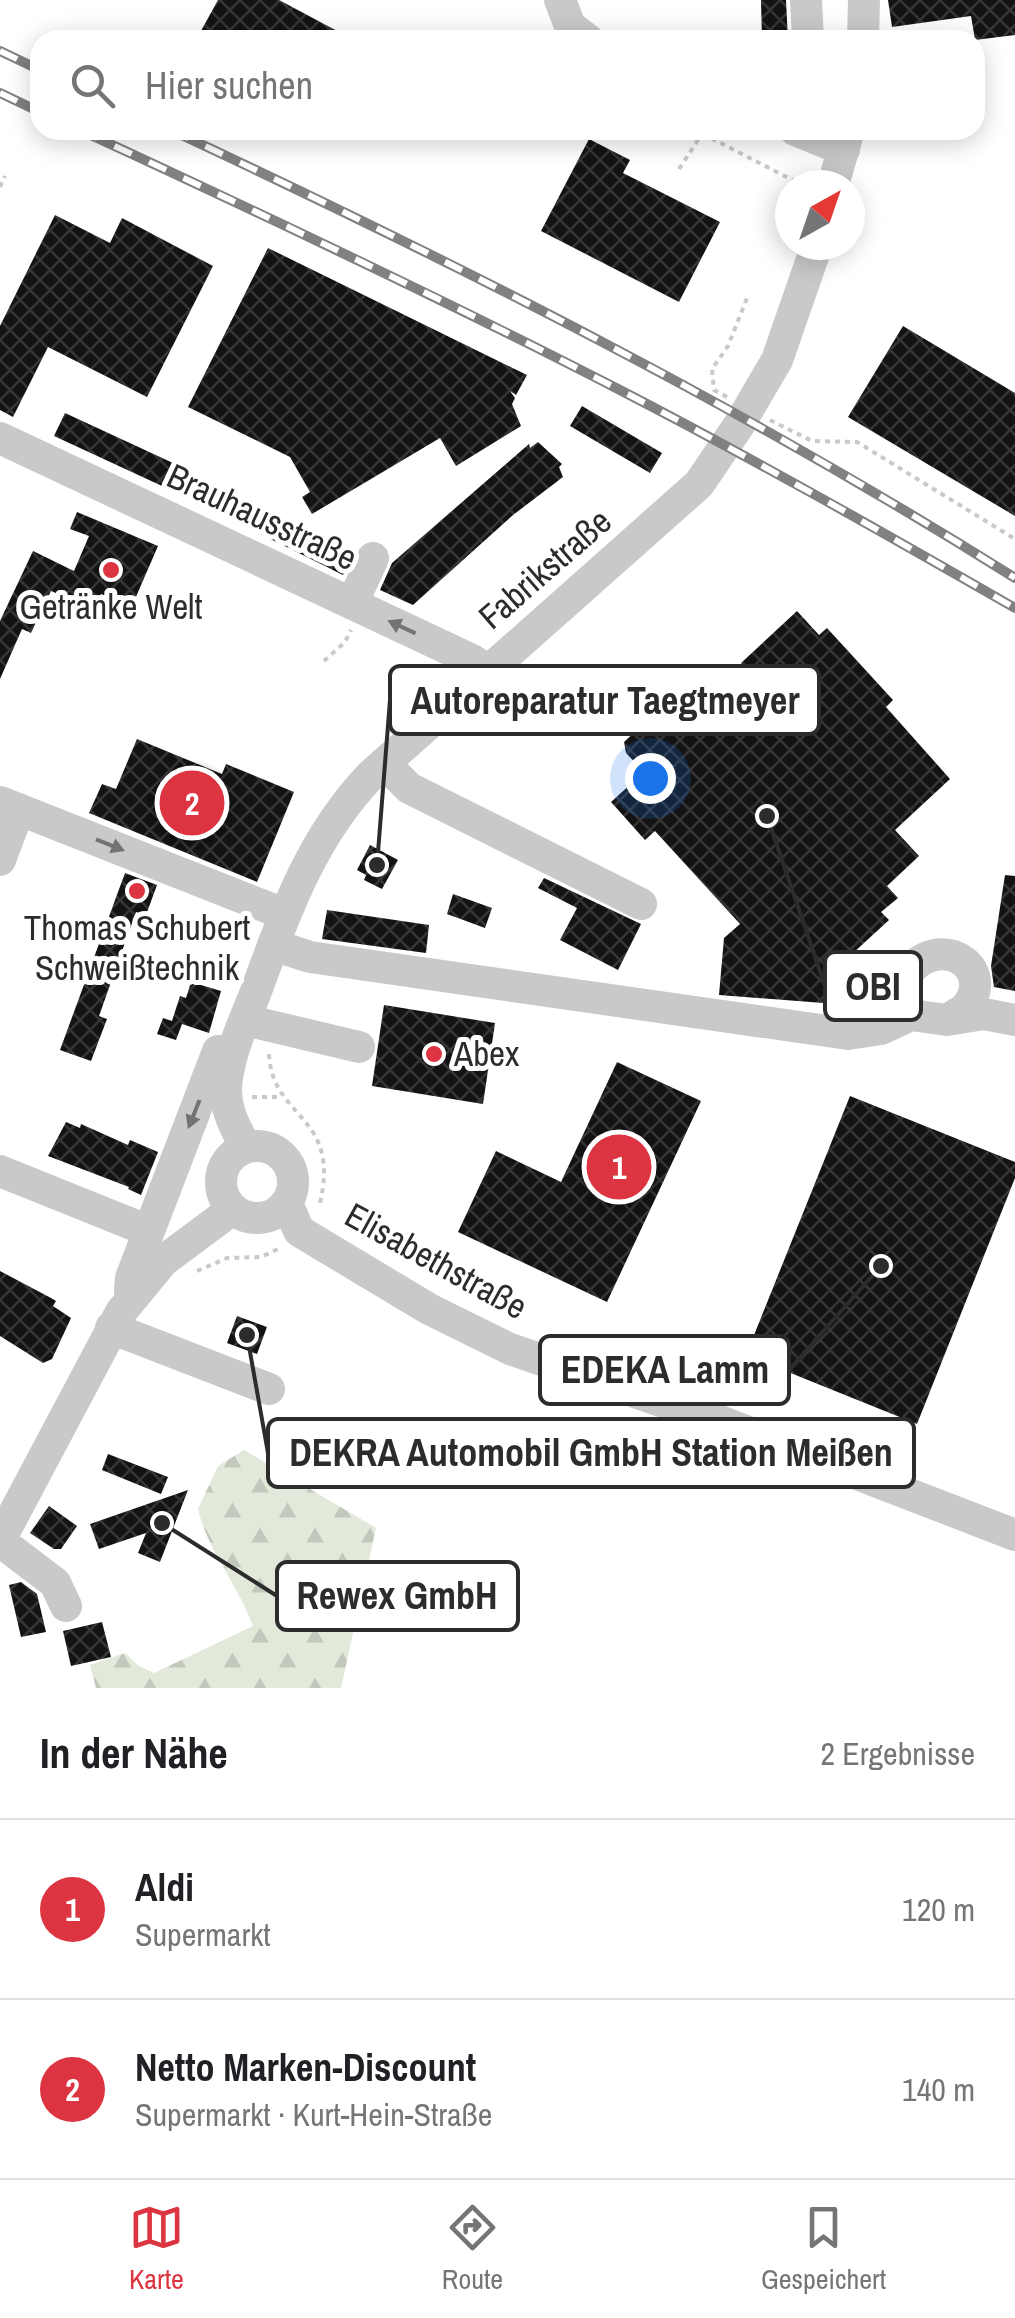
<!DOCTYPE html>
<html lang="de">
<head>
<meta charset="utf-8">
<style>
	:root { --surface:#fff; --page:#f6f6f6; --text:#202124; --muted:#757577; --line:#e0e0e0; --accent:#dd3441 }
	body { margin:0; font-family:"Archivo Narrow",sans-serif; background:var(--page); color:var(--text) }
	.compass { position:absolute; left:775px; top:170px; width:90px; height:90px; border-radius:50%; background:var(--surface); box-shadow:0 5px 25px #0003; rotate:40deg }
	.you { position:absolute; left:650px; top:778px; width:35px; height:35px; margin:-25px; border:8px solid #fff; border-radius:50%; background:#1a73e8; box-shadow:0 0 0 15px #1a73e833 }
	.badge { display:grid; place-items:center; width:65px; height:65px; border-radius:50%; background:var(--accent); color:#fff; font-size:32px; font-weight:700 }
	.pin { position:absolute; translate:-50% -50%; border:5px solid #fff; box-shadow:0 2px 10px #0006 }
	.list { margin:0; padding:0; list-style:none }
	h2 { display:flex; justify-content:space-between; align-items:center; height:130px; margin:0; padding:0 40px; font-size:42px }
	h2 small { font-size:32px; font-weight:400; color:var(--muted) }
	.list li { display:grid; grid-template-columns:65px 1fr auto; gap:30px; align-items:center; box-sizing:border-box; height:180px; padding:0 40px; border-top:2px solid var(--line) }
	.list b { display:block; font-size:38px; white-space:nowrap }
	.list p { margin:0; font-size:32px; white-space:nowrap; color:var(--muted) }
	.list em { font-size:32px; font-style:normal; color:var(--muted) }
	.icon { flex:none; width:55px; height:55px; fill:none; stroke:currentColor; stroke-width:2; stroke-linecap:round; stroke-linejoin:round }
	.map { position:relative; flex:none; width:1015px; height:1688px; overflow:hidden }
	.search { position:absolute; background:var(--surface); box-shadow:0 5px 25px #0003; left:30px; right:30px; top:30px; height:110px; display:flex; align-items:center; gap:25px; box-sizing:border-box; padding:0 35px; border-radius:30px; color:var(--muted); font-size:38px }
	.sheet { height:490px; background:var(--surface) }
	nav { display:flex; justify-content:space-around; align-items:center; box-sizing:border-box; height:140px; border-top:2px solid var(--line); background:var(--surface); font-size:28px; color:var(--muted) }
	nav a { display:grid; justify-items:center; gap:5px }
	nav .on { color:var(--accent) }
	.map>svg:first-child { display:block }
	.forest { fill:url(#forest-firs) }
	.building { fill:url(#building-cross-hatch) }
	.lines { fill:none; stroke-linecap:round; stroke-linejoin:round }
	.path { stroke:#c9c9c9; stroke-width:4; stroke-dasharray:5 5; stroke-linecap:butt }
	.minor { stroke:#c9c9c9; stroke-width:32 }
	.rail-casing { stroke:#818181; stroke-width:10 }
	.rail { stroke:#fff; stroke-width:6; stroke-dasharray:19; stroke-linecap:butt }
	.oneway { fill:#737373 }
	.poi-dot { fill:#dd3441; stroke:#fff; stroke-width:4 }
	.labels { text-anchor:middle; stroke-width:10; stroke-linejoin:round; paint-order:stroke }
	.street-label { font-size:35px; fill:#2c2c2c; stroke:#fff }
	.poi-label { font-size:35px; fill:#2c2c2c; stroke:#fff }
	.leader { fill:none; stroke:#2c2c2c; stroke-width:4 }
	.callout-dot { fill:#2c2c2c; stroke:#fff; stroke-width:4 }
	.callout { fill:#fff; stroke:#2c2c2c; stroke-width:4 }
	.callout-label { font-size:38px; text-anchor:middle; font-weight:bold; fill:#2c2c2c }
</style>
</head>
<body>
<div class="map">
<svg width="1015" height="1688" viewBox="0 0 1015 1688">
	<defs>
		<pattern id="forest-firs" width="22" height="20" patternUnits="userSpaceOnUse" patternTransform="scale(2.5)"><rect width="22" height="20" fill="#e2e9da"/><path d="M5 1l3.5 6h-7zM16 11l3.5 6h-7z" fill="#c2c8bb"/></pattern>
		<pattern id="building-cross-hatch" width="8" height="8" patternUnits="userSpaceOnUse" patternTransform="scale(2.5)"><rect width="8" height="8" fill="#131313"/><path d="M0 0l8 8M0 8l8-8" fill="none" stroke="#363636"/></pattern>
	</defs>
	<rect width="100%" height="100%" fill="#fff"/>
	<!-- forest -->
	<path class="forest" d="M244,1450L376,1528L341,1688H96L90,1665L125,1653L139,1666L154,1673L253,1626C239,1587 206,1547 198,1509L218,1466Z"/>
	<!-- building -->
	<path class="building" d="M218,0H279L354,40H196Z
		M761,0H786L788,40H762Z
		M888,0H1015V35L975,40L971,16L892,27Z
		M589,139L630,160L623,173L720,222L679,302L541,231Z
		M55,215L110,243L122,218L213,266L147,397L48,347L13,417L0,410V326Z
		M268,248L527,375L516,395L510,391L515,398L512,404L521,426L456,466L440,438L312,514L302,497L310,492L290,457L188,407Z
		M903,326L1015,393V516L848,417Z
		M582,406L662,453L650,473L570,426Z
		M65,413L186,469L175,492L54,436Z
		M538,442L562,464L559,467L563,477L513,515L413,605L380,590L392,563L529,444L530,448Z
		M223,492L352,556L343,575L214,511Z
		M77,512L158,546L132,606L101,594L94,609L51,591L31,633L22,629L0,679V621L33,551L74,571L89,536L70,529Z
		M797,611L819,635L827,628L893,700L886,707L950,779L895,830L919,856L887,886L898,898L881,912L889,920L852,954L849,1005L719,995L724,938L740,924L655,831L645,840L611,802L644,772L626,753L624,742L638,729L651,731L685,699L696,711L712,696L719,704L751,674L741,663Z
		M137,739L222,774L226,764L294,792L257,882L89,813L102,784L116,789Z
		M370,845L398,860L382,889L364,880L366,875L357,870Z
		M125,873L157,885L146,915L136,912L99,1016L107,1019L91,1061L60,1050Z
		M1005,875L1015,876V991L994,987L991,966Z
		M544,878L641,924L618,970L560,940L577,908L538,888Z
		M453,894L492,908L485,928L447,914Z
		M327,910L429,925L426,953L322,939Z
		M191,982L221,991L209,1033L182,1024L176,1040L157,1034L163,1018L172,1021L180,996L186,998Z
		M384,1005L495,1023L483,1104L372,1086Z
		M617,1062L701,1101L607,1302L458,1232L496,1151L561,1182Z
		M850,1096L1015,1162V1178L917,1424L746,1355Z
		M66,1122L80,1128L81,1124L128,1145L130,1140L158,1152L141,1195L128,1189L129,1187L48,1156Z
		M0,1271L51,1298L56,1301L53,1306L71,1318L52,1359L43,1363L0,1336Z
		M237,1316L267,1327L257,1354L227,1343Z
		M108,1454L168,1477L161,1494L102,1470Z
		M188,1490L160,1562L138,1553L146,1533L99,1549L90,1524Z
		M49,1506L77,1526L61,1549H54L30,1533Z
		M21,1582L37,1594L46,1632L21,1637L9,1585Z
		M102,1622L111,1657L71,1666L63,1631Z"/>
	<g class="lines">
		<!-- path -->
		<path class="path" d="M679,169L700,137L711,138L802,185
			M0,187L5,176
			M727,397L714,390L712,369L728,346L747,298
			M770,420L812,441L857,442L1015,539
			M324,661L345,642L351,630
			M269,1054C272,1121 343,1113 319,1207
			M252,1097H282
			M197,1271L227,1258L261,1257L278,1249"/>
		<!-- minor -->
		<path class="minor" d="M560,0L570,26L588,40
			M806,0L808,40
			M863,40L864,0
			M795,130L844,150
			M833,185L849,130
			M0,438L472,660L488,671L529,713
			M352,604L373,558
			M384,763L409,788L641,904
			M0,802L284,914
			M0,860L19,809
			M273,945L310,957L848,1034L881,1029L911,1015L947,1020L984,1014L1015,1020
			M245,1020L359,1047
			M881,1029C890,1008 897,982 914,966C948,935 994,971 967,1006C963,1011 953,1016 947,1020
			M221 1182a36 36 0 1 1 72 0a36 36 0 1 1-72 0Z
			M246,1148C236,1128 226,1113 226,1090C227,1058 243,1024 255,994C284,915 311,838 370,776L699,484L739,425L777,360L817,245
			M0,1171L149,1231
			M287,1203L299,1231L429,1309L510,1349L725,1423L1015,1535
			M130,1291L131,1278L218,1051
			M111,1328L269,1389
			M0,1540L121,1312L163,1261L233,1209
			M0,1541L55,1583L66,1606"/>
		<defs>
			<path id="rail" d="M0,51L40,70
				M0,93L40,112
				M80,130C260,213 441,298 618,389C752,458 884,533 1015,608
				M171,130C462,266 743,407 1015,578"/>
		</defs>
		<!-- rail casing -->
		<use href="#rail" class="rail-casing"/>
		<!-- rail -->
		<use href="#rail" class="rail"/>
	</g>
	<!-- one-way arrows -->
	<defs><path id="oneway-solid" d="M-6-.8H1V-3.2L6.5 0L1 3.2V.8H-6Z" transform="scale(2.5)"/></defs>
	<g class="oneway">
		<use href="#oneway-solid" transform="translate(402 627) rotate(-155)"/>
		<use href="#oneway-solid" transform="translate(110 845) rotate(22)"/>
		<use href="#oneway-solid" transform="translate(194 1114) rotate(112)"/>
	</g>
	<!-- markers -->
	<g class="poi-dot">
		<circle cx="111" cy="570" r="10"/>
		<circle cx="137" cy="891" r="10"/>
		<circle cx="434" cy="1054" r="10"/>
	</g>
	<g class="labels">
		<!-- street labels -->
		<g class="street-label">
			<text transform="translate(262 517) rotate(25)" y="12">Brauhausstraße</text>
			<text transform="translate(545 569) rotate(-41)" y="12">Fabrikstraße</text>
			<text transform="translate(436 1261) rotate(29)" y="12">Elisabethstraße</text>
		</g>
		<!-- poi labels -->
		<g class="poi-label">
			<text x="111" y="619">Getränke Welt</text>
			<text x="137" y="940">Thomas Schubert<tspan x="137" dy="40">Schweißtechnik</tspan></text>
			<text x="454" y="1066" text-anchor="start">Abex</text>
		</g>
	</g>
	<!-- callouts -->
	<path class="leader" d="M377 865L390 700M767 816L825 986M881 1266L789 1370M247 1335L268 1453M162 1523L277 1596"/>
	<g class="callout-dot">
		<circle cx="377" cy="865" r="10"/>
		<circle cx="767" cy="816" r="10"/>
		<circle cx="881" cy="1266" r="10"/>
		<circle cx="247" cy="1335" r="10"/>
		<circle cx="162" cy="1523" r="10"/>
	</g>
	<g class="callout">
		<rect x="390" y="666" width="429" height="68" rx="10"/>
		<rect x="825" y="952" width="96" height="68" rx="10"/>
		<rect x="540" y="1336" width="249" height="68" rx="10"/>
		<rect x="268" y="1419" width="646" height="68" rx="10"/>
		<rect x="277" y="1562" width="241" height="68" rx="10"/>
	</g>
	<g class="callout-label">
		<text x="605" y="714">Autoreparatur Taegtmeyer</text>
		<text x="873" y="1000">OBI</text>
		<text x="665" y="1383">EDEKA Lamm</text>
		<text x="591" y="1466">DEKRA Automobil GmbH Station Meißen</text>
		<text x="397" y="1609">Rewex GmbH</text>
	</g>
</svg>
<svg class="compass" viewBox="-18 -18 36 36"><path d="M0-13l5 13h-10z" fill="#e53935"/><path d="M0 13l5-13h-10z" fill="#757577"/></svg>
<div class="you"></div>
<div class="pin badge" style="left:619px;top:1167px">1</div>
<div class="pin badge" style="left:192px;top:803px">2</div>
<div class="search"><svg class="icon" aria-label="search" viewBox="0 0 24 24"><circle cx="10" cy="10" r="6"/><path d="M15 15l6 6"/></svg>Hier suchen</div>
</div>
<section class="sheet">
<h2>In der Nähe<small>2 Ergebnisse</small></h2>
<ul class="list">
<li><span class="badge">1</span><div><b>Aldi</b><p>Supermarkt</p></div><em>120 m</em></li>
<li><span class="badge">2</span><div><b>Netto Marken-Discount</b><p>Supermarkt · Kurt-Hein-Straße</p></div><em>140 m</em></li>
</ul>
</section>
<nav>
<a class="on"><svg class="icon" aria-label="map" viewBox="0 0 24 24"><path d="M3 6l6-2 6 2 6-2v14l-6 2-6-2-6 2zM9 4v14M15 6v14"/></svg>Karte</a>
<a><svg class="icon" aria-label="directions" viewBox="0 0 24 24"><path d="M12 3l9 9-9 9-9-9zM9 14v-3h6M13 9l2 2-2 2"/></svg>Route</a>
<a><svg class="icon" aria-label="saved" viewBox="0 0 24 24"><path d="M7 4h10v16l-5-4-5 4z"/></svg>Gespeichert</a>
</nav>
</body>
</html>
